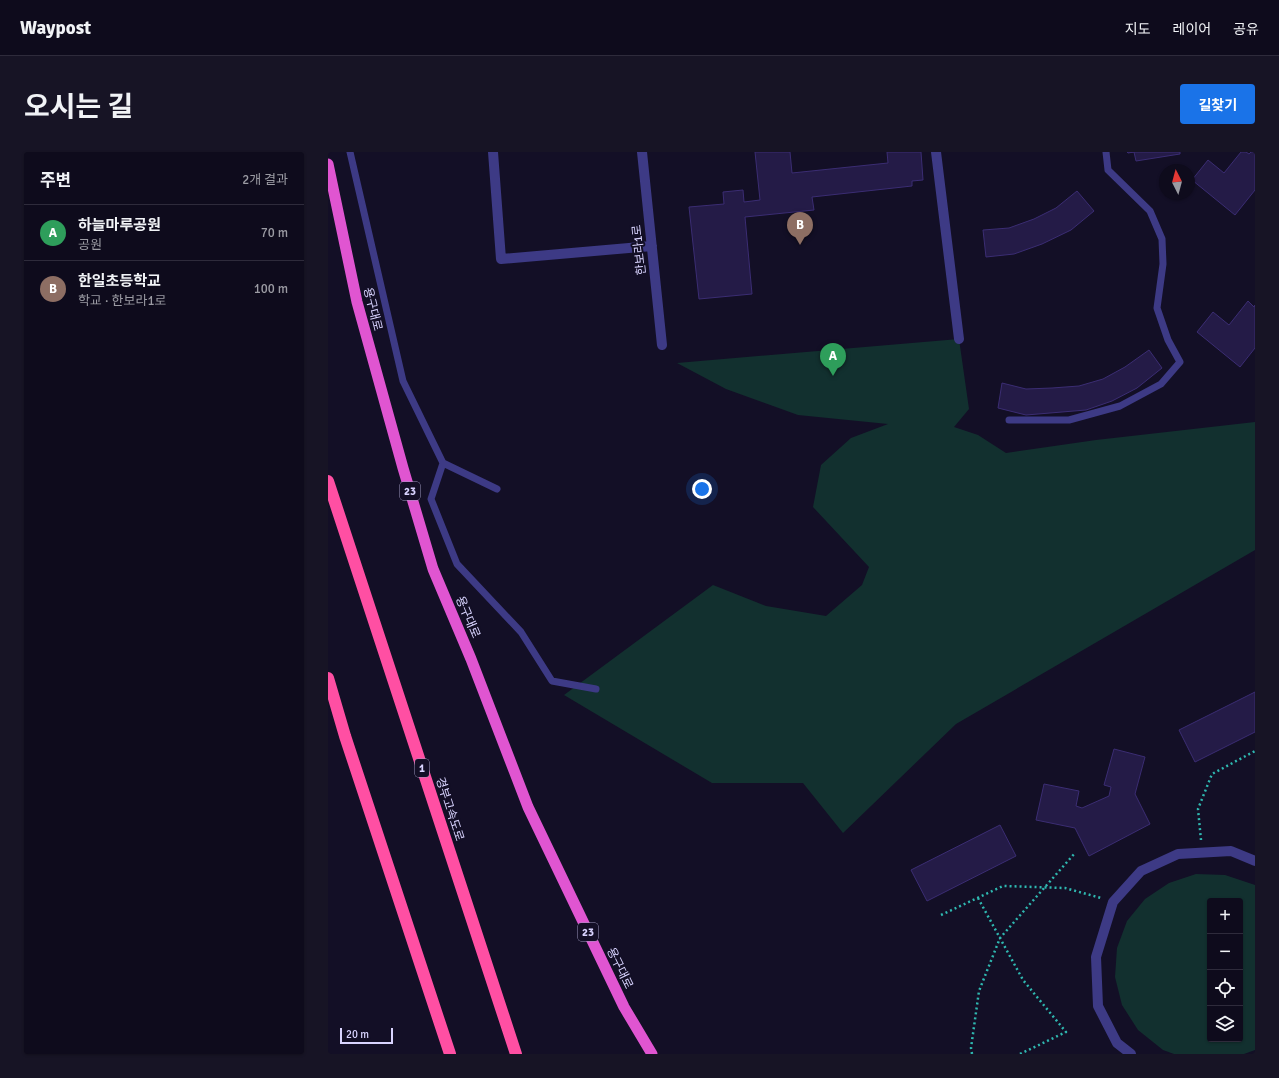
<!DOCTYPE html>
<html lang="ko">
<head>
<meta charset="utf-8">
<style>
	:root { --surface:#0e0b1c; --page:#171425; --text:#f1f3f6; --muted:#9b9ba3; --line:#2e2b3b; --accent:#1a73e8 }
	body { margin:0; font-family:Signika,"Noto Sans KR",sans-serif; background:var(--page); color:var(--text) }
	.controls { position:absolute; right:12px; bottom:12px; display:grid; overflow:hidden; border-radius:4px; box-shadow:0 1px 3px #0004 }
	.controls button { width:36px; height:36px; display:grid; place-items:center; padding:0; border:0; border-bottom:1px solid var(--line); background:var(--surface); color:var(--text); font:20px sans-serif }
	.compass { position:absolute; left:831px; top:12px; width:36px; height:36px; border-radius:50%; background:var(--surface); box-shadow:0 1px 3px #0004; rotate:354deg }
	.scale { position:absolute; left:12px; bottom:10px; width:53px; box-sizing:border-box; padding-left:4px; border:2px solid #d9d4ff; border-top:0; font-size:11px; line-height:14px; white-space:nowrap; color:#d9d4ff; -webkit-text-stroke:3px #130f26; paint-order:stroke }
	.you { position:absolute; left:374px; top:337px; width:14px; height:14px; margin:-10px; border:3px solid #fff; border-radius:50%; background:#1a73e8; box-shadow:0 0 0 6px #1a73e833 }
	.badge { display:grid; place-items:center; width:26px; height:26px; border-radius:50%; background:var(--accent); color:#fff; font-size:13px; font-weight:700 }
	.pin { position:absolute; translate:-50% -33px; filter:drop-shadow(0 1px 2px #0008) }
	.pin::after { content:''; position:absolute; top:21px; width:14px; height:12px; background:inherit; clip-path:polygon(0 0,100% 0,50% 100%) }
	.list { margin:0; padding:0; list-style:none }
	h2 { display:flex; justify-content:space-between; align-items:center; height:52px; margin:0; padding:0 16px; font-size:17px }
	h2 small { font-size:13px; font-weight:400; color:var(--muted) }
	.list li { display:grid; grid-template-columns:26px 1fr auto; gap:12px; align-items:center; box-sizing:border-box; height:56px; padding:0 16px; border-top:1px solid var(--line) }
	.list b { display:block; font-size:15px; white-space:nowrap }
	.list p { margin:0; font-size:13px; white-space:nowrap; color:var(--muted) }
	.list em { font-size:13px; font-style:normal; color:var(--muted) }
	.icon { flex:none; width:22px; height:22px; fill:none; stroke:currentColor; stroke-width:2; stroke-linecap:round; stroke-linejoin:round }
	.map { position:relative; flex:none; width:927px; height:902px; overflow:hidden; border-radius:4px }
	header { display:flex; align-items:center; gap:24px; box-sizing:border-box; height:56px; padding:0 20px; background:var(--surface); border-bottom:1px solid var(--line) }
	header strong { font-size:19px }
	nav { display:flex; gap:22px; margin-inline-start:auto; font-size:14px }
	.intro { display:flex; align-items:center; justify-content:space-between; box-sizing:border-box; height:96px; padding:0 24px }
	h1 { margin:0; font-size:28px }
	.button { padding:10px 18px; border-radius:4px; background:var(--accent); color:#fff; font-size:14px; font-weight:700 }
	main { display:flex; gap:24px; padding:0 24px }
	aside { flex:1; background:var(--surface); border-radius:4px; box-shadow:0 1px 3px #0004 }
	.map>svg:first-child { display:block }
	.green { fill:#12302f; fill-rule:evenodd }
	.building { fill:#241b47; stroke:#3b2d73 }
	.lines { fill:none; stroke-linecap:round; stroke-linejoin:round }
	.path { stroke:#2fb8b0; stroke-width:2.5; stroke-dasharray:2 3; stroke-linecap:butt }
	.service { stroke:#3d3a85; stroke-width:7 }
	.pedestrian { stroke:#3d3a85; stroke-width:10 }
	.minor { stroke:#3d3a85; stroke-width:10 }
	.trunk { stroke:#e055d1; stroke-width:11 }
	.motorway { stroke:#ff4fa3; stroke-width:12 }
	.labels { text-anchor:middle; stroke-width:4; stroke-linejoin:round; paint-order:stroke }
	.shield { fill:#130f26; stroke:#9e99be; stroke-width:1 }
	.shield-label { font-size:11px; font-weight:bold; fill:#d9d4ff }
	.street-label { font-size:12px; fill:#d9d4ff; stroke:#130f26 }
</style>
</head>
<body>
<header>
<strong>Waypost</strong>
<nav><a>지도</a><a>레이어</a><a>공유</a></nav>
</header>
<div class="intro"><h1>오시는 길</h1><a class="button">길찾기</a></div>
<main>
<aside>
<h2>주변<small>2개 결과</small></h2>
<ul class="list">
<li><span class="badge" style="background:#2e9e5b">A</span><div><b>하늘마루공원</b><p>공원</p></div><em>70 m</em></li>
<li><span class="badge" style="background:#8d6e63">B</span><div><b>한일초등학교</b><p>학교 · 한보라1로</p></div><em>100 m</em></li>
</ul>
</aside>
<div class="map">
<svg width="927" height="902" viewBox="0 0 927 902">
	<rect width="100%" height="100%" fill="#130f26"/>
	<!-- green -->
	<path class="green" d="M631,187L641,257L626,275L650,283L678,301L768,288L927,270V398L628,572L515,681L475,631H384L236,543L385,433L438,454L498,464L534,433L541,415L485,355L493,313L523,286L560,272L470,263L398,237L349,211Z
		M868,722L897,723L927,733V898L916,902H846L835,898L810,878L794,853L787,825L789,796L799,769L817,747L841,731ZM882,749H912V887H882Z"/>
	<!-- building -->
	<path class="building" d="M427,0H462L464,21L560,11L559,0H593L595,28L584,29V34L484,45L486,58L417,65L424,142L371,147L361,55L396,52L395,40L415,38L416,50L432,48Z
		M799,0H852V2L808,9L806,0L800,1Z
		M913,0H918L921,2L923,0H927V38L907,63L864,28L880,8L896,21Z
		M749,39L766,59L743,78L714,92L686,102L658,105L655,78L681,76L706,67L728,56Z
		M920,149L926,155L927,153V196L912,215L869,180L885,160L901,173Z
		M821,198L834,216L809,236L784,249L758,258L698,263L670,256L674,231L698,237L724,236L751,234L775,227L797,215Z
		M927,540V580L867,610L851,578Z
		M786,597L817,605L807,642L822,672L761,704L747,676L708,668L716,632L751,639L748,654L754,656L781,644L783,635L776,633Z
		M672,673L688,704L599,749L583,718Z"/>
	<g class="lines">
		<!-- path -->
		<path class="path" d="M873,688L870,657L884,622L927,599
			M650,746L695,828L738,880L692,902
			M613,763L675,734L737,736L773,746
			M644,902L643,896L651,839L672,786L747,701"/>
		<!-- service -->
		<path class="service" d="M22,0L75,229L115,311L169,337
			M681,268H741L792,254L833,232L852,210L840,188L829,156L835,112L834,87L822,59L780,18L778,0
			M115,311L103,347L129,412L193,480L224,529L268,537"/>
		<!-- pedestrian -->
		<path class="pedestrian" d="M608,0L631,187"/>
		<!-- minor -->
		<path class="minor" d="M165,0L173,107L324,94
			M314,0L334,193
			M803,902L789,891L770,854L768,805L785,750L813,719L850,702L903,699L927,709"/>
		<!-- trunk -->
		<path class="trunk" d="M0,12L29,150L75,316L105,417L143,507L200,655L296,855L324,902"/>
		<!-- motorway -->
		<path class="motorway" d="M0,329L188,902
			M0,526L17,584L122,902"/>
	</g>
	<g class="labels">
		<!-- shield labels -->
		<g class="shield">
			<rect x="72" y="330" width="20" height="18" rx="3"/>
			<rect x="87" y="607" width="14" height="18" rx="3"/>
			<rect x="250" y="771" width="20" height="18" rx="3"/>
		</g>
		<g class="shield-label">
			<text x="82" y="343">23</text>
			<text x="94" y="620">1</text>
			<text x="260" y="784">23</text>
		</g>
		<!-- street labels -->
		<g class="street-label">
			<text transform="translate(311 98) rotate(-96)" y="4">한보라1로</text>
			<text transform="translate(45 157) rotate(76)" y="4">용구대로</text>
			<text transform="translate(140 465) rotate(67)" y="4">용구대로</text>
			<text transform="translate(122 657) rotate(72)" y="4">경부고속도로</text>
			<text transform="translate(292 816) rotate(64)" y="4">용구대로</text>
		</g>
	</g>
</svg>
<div class="controls">
<button>+</button>
<button>−</button>
<button><svg class="icon" aria-label="locate" viewBox="0 0 24 24"><circle cx="12" cy="12" r="6"/><path d="M12 2v4M12 18v4M2 12h4M18 12h4"/></svg></button>
<button><svg class="icon" aria-label="layers" viewBox="0 0 24 24"><path d="M12 4l9 5-9 5-9-5zM3 14l9 5 9-5"/></svg></button>
</div>
<svg class="compass" viewBox="-18 -18 36 36"><path d="M0-13l5 13h-10z" fill="#e53935"/><path d="M0 13l5-13h-10z" fill="#9b9ba3"/></svg>
<div class="scale">20 m</div>
<div class="you"></div>
<div class="pin badge" style="left:505px;top:224px;background:#2e9e5b">A</div>
<div class="pin badge" style="left:472px;top:93px;background:#8d6e63">B</div>
</div>
</main>
</body>
</html>
